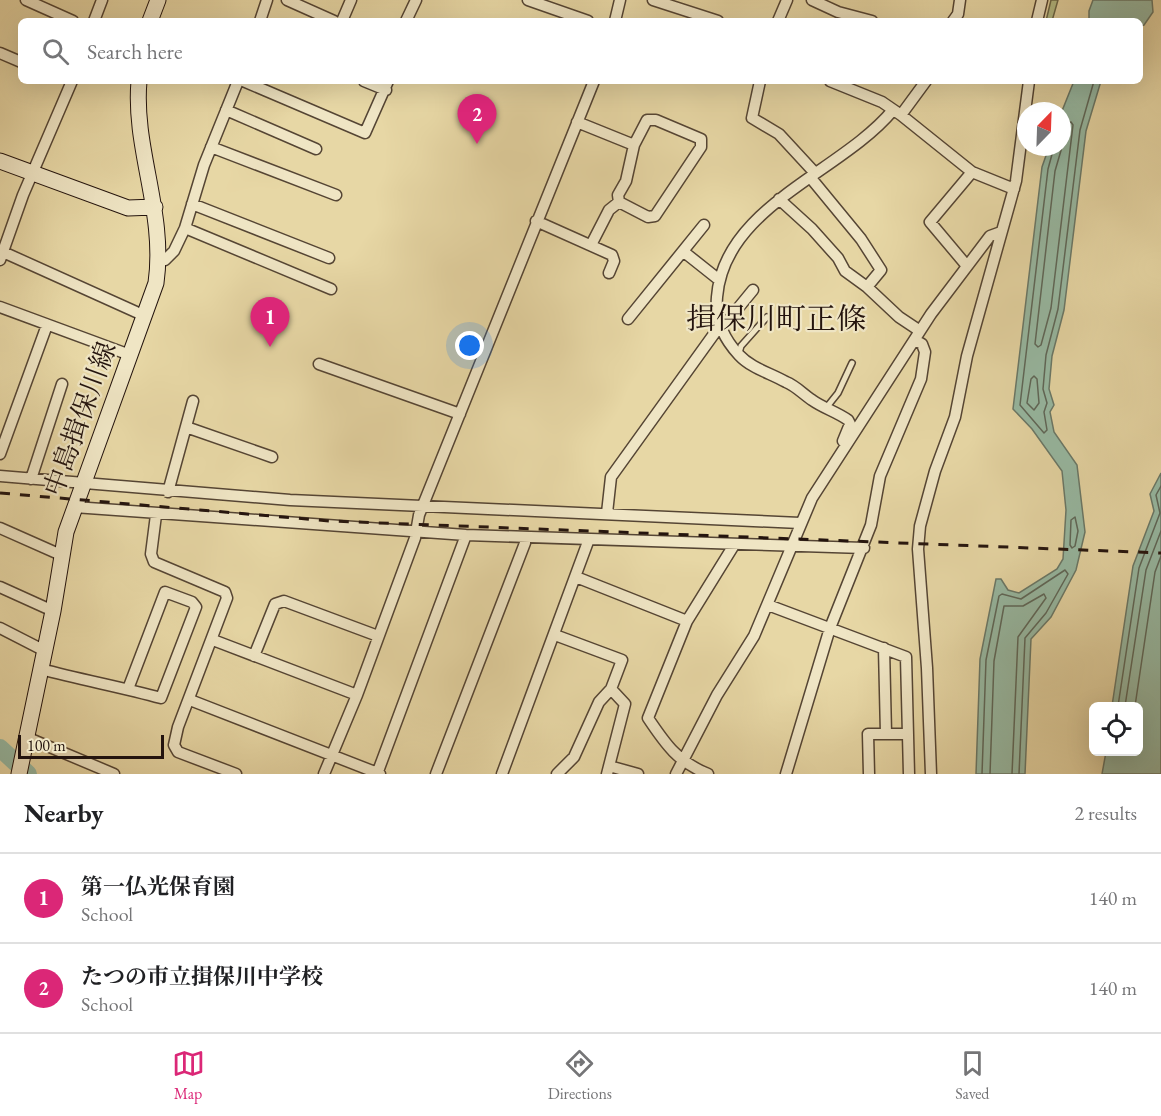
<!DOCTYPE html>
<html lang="en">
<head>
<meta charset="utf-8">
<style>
	:root { --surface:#fff; --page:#f6f6f6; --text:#202124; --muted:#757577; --line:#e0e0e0; --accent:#db2777 }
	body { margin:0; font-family:"EB Garamond","Noto Serif JP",serif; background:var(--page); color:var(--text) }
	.controls { position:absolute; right:18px; bottom:18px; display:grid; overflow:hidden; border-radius:9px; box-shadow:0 6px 24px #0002 }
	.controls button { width:54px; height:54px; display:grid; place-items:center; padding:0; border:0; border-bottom:2px solid var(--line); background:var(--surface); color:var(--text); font:30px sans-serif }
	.compass { position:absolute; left:1017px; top:102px; width:54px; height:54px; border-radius:50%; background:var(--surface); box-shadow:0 6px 24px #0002; rotate:23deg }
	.scale { position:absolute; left:18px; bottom:15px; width:146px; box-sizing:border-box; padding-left:6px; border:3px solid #24140e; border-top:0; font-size:16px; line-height:21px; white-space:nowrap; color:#24140e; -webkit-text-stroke:4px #efe5c4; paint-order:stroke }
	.you { position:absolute; left:470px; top:346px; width:21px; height:21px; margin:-15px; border:4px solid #fff; border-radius:50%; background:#1a73e8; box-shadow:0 0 0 9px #1a73e833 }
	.badge { display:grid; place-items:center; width:39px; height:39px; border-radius:50%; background:var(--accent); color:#fff; font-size:20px; font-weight:700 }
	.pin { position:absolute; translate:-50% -50px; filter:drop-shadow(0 2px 3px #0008) }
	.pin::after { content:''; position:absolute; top:32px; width:21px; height:18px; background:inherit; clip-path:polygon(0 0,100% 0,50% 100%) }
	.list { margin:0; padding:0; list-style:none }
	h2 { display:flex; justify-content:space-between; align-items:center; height:78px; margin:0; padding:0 24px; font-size:26px }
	h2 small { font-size:20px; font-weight:400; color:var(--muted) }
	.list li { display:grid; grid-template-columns:39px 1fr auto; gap:18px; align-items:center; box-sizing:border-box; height:90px; padding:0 24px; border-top:2px solid var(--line) }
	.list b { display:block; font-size:22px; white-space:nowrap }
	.list p { margin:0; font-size:20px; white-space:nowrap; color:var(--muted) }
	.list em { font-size:20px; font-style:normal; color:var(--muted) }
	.icon { flex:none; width:33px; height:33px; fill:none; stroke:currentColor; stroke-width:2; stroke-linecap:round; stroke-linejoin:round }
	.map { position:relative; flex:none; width:1161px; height:774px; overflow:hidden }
	.search { position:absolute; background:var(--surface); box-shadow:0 6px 24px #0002; left:18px; right:18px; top:18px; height:66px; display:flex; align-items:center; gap:15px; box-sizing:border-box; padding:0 21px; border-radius:9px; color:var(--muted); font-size:22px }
	.sheet { height:258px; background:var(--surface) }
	nav { display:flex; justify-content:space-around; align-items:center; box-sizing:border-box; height:84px; border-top:2px solid var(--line); background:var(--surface); font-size:16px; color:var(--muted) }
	nav a { display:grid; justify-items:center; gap:3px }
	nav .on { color:var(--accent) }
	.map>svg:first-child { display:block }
	.green { fill:#b5be87; stroke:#6c694a; stroke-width:1.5 }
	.water { fill:#97baa4; stroke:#697868; stroke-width:1.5 }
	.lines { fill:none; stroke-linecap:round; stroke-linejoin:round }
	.shore { stroke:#5e6759; stroke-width:1.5 }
	.river { stroke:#97baa4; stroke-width:18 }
	.lane-casing { stroke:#554534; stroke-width:8 }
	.street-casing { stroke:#554534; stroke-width:13 }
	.secondary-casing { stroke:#24140e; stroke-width:17 }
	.lane { stroke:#efe5c4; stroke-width:5 }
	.street { stroke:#efe5c4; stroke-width:10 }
	.secondary { stroke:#efe5c4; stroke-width:15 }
	.rail { stroke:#24140e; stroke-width:3; stroke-dasharray:10 10; stroke-linecap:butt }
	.labels { text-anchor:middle; stroke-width:4.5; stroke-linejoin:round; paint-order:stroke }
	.street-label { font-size:27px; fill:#24140e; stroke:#efe5c4 }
	.quarter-label { font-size:30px; fill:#24140e; stroke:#efe5c4 }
</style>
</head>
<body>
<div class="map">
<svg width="1161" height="774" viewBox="0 0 1161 774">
	<rect width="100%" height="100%" fill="#e7d7a5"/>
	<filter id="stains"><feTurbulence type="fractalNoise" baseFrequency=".00333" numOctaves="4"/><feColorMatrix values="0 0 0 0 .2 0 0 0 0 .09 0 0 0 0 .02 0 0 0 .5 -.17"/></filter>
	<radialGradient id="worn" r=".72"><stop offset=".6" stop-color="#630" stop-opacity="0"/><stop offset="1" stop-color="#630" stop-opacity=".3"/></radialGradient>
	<!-- green -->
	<path class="green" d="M1051,0H1058L1052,21H1046Z"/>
	<!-- water -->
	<path class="water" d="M1093,0H1152L1153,12L1144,25L1140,26V21H1089V11Z
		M1074,81H1101L1086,131L1064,310L1052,356L1049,389L1054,405L1050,412L1054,432L1077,465L1085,532L1076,570L1051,617L1031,639L1025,774H976L980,659L996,579H1001L1008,590L1019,593L1057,569L1063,559L1066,510L1062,471L1032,429L1013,409L1042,167L1049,147H1062V111Z
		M1161,473V774H1102L1106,752H1138V706H1112L1133,566L1154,511L1150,494Z"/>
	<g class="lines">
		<!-- shore -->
		<path class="shore" d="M1054,147L1048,169L1020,405L1044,433L1047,430L1044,412L1047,403L1043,389L1046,355L1058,309L1080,130L1094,81
			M1062,147L1055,171L1035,344L1038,347L1041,345L1051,308L1073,125L1071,122L1062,124
			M1034,376L1037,379L1039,403L1034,410L1027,403L1031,379Z
			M1075,517L1078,531L1075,546L1072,548L1070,545L1071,520Z
			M1118,706L1139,568L1160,513L1156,495L1161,486
			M1125,706L1146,570L1161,531
			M1135,706L1155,572L1161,556
			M982,774L986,660L999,596L1002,594L1021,599L1065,570L1068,574L1046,613L1025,638L1019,774
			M990,774L994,661L1004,606H1023L1044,594L1046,598L1018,637L1012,774"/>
		<!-- river -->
		<path class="river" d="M0,748L28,774"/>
		<defs>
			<path id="lane" d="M739,353L741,346L767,317
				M826,408L838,393L852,363"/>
			<path id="street" d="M26,0L73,21
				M287,0L334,21
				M528,0L588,21
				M653,0L718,21
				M812,0L838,12L872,21
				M94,21L102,0
				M260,21L267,0
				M342,21L351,0
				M406,21L416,0
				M615,21L620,0
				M778,21L787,0
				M953,21L958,14L960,0
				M1037,21L1042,0
				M0,53L21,62
				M243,81L365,133L388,81
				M364,81L386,90
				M760,81L752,118L779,134L815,173
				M830,81L882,102L901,115L972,172L1014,189
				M226,110L316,149
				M901,115L926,81
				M577,122L634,145
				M211,147L336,195
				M810,177L861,239L881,270L867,287
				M779,199L812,229L838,258L845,271L867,287L899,317L920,331
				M192,204L329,258
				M536,221L612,255L614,261L609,273
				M185,228L331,289
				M591,245L609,210L619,202L618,195L626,181L634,145L647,120H656L701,139V147L655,216L648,217L619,202
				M3,252L145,316
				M684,252L718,279
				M0,260L23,195L72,81
				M159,261L165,260L174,251L185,228L204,165L238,81
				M967,266L930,222L972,172
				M0,307L130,355
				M628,319L704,225
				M721,329L753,290
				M319,364L460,414
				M186,427L272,457
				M843,441L850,424L848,420C837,412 823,408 812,400C803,394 796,386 786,382C770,373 751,368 739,355C723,338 715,320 717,297C724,206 842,172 893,110
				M0,454L47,325
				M0,476L290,500L800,523
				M31,479L62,384
				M168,492L193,401
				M74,507L466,535L864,548
				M607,513L611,477L719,327
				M156,515L151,554L154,562L225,592L227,598L178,727L174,745L178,752L236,774
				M0,528L61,555
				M576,577L687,621
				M0,587L53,611
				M768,605L906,657L909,774
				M0,628L45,651
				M555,635L622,660L611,689L599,702L574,757L557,774
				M213,640L357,695
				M884,648L886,734
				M254,656L275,604L284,601L378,636
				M41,669C82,680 121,687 161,698L196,607L192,602L165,592L128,689
				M190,700L380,774
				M26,737L114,774
				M609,766L638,774
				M324,774L357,695L415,538L419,515L594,81
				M377,774L466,535
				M436,774L525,543V537
				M502,774L589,539
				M607,774L625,704L611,689
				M676,774L717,695L754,636L812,498L931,314L990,236L1001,232
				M708,774C678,762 666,745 648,718L687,621L734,545
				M786,774L830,628L871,525L880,476L921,379L925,352L922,344L915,340
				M869,774L868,734H908
				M931,774L927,668L918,549L920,526L935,471L955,417L967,356L1016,181L1029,81"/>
			<path id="secondary" d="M150,21L158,0
				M0,161L128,208L155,207
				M19,774L53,611L66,532L156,283C166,212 133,149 139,81"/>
		</defs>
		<!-- lane casing -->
		<use href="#lane" class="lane-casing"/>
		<!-- street casing -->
		<use href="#street" class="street-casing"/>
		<!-- secondary casing -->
		<use href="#secondary" class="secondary-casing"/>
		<!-- lane -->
		<use href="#lane" class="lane"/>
		<!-- street -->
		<use href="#street" class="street"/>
		<!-- secondary -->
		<use href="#secondary" class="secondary"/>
		<!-- rail -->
		<path class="rail" d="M0,493L330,521L1161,553"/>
	</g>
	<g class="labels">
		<!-- street labels -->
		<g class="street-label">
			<text transform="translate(80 419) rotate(-70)" y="9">中島揖保川線</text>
		</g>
		<!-- quarter labels -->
		<g class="quarter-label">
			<text x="776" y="329">揖保川町正條</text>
		</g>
	</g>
	<rect width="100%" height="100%" filter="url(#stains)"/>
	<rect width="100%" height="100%" fill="url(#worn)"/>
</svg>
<div class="controls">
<button><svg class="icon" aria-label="locate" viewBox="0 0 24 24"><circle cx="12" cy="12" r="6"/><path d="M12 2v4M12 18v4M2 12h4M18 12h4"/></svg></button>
</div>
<svg class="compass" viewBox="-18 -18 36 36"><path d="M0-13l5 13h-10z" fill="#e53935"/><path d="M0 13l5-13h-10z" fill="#757577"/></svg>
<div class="scale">100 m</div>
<div class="you"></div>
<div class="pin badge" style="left:270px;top:347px">1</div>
<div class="pin badge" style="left:477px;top:144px">2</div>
<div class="search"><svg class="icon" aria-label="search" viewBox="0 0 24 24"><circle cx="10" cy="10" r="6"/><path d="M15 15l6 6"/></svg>Search here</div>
</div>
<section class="sheet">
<h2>Nearby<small>2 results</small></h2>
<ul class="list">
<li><span class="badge">1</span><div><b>第一仏光保育園</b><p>School</p></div><em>140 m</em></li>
<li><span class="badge">2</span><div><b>たつの市立揖保川中学校</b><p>School</p></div><em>140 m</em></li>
</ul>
</section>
<nav>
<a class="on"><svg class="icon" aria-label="map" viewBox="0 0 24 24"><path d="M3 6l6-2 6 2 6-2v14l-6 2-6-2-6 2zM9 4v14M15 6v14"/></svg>Map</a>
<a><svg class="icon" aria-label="directions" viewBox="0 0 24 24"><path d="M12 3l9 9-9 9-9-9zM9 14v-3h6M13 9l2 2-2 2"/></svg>Directions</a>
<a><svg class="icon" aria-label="saved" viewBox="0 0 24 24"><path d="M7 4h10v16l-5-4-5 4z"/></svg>Saved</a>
</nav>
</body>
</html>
